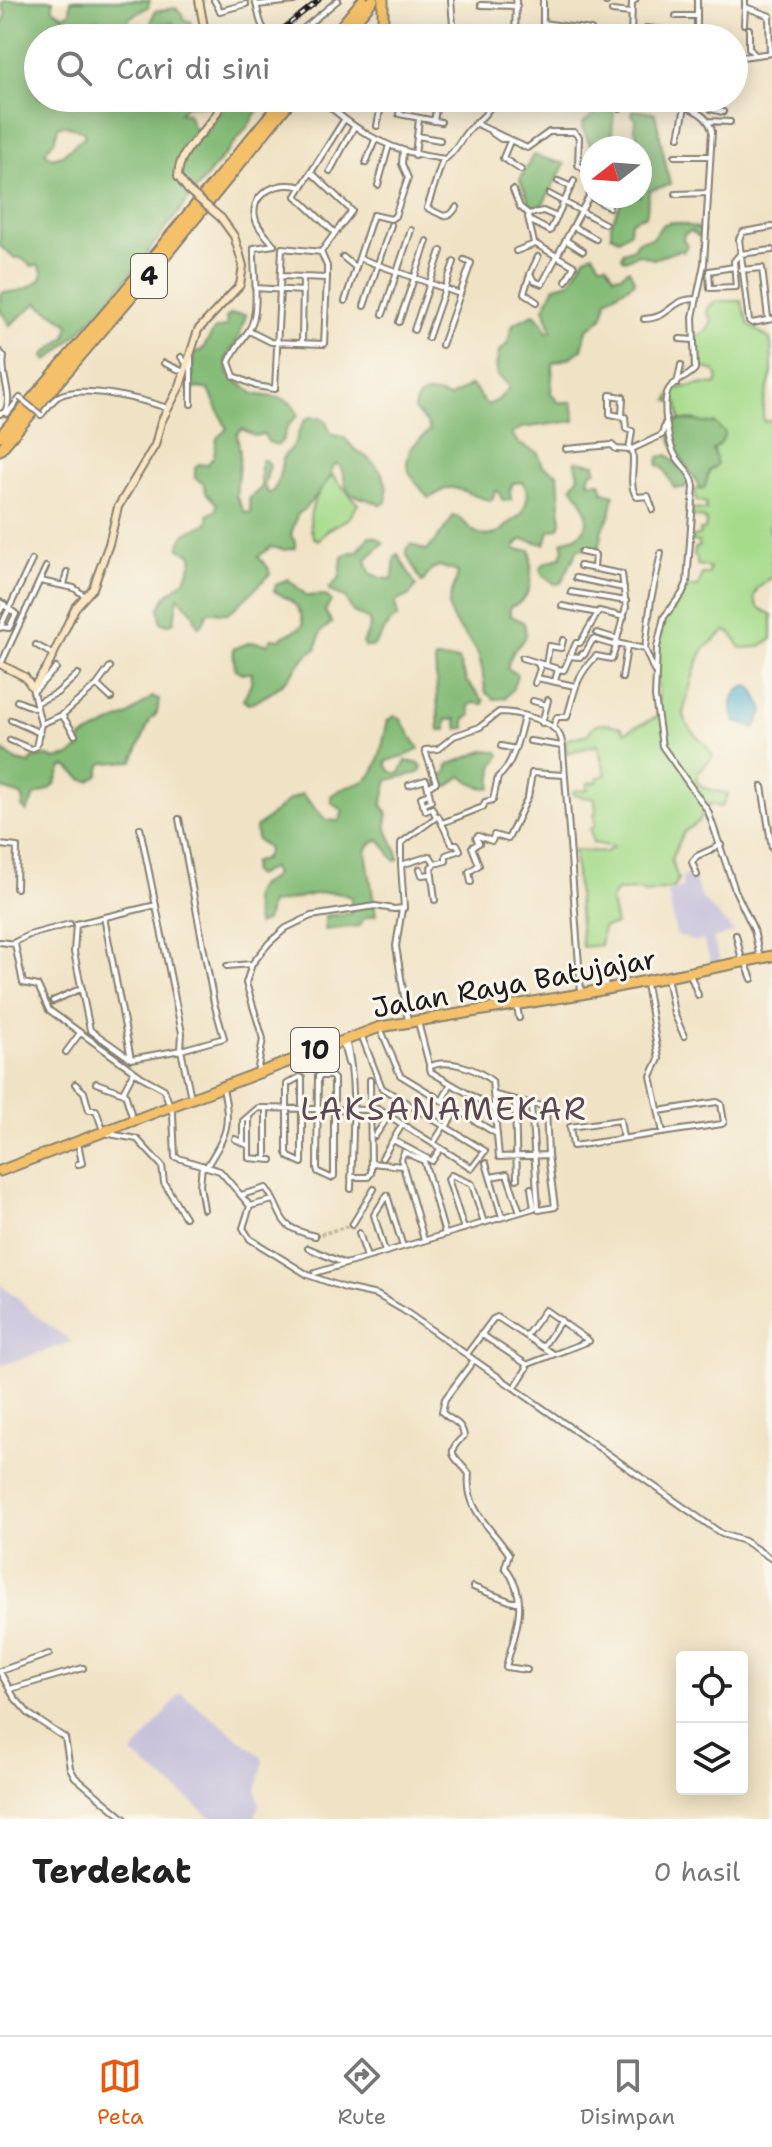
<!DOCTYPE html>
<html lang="id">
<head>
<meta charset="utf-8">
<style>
	:root { --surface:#fff; --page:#f2f2f2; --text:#222; --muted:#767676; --line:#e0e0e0; --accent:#ea580c }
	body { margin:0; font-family:"Shantell Sans",sans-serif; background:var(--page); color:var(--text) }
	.controls { position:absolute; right:24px; bottom:24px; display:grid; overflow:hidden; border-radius:8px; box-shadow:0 4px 20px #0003 }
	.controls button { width:72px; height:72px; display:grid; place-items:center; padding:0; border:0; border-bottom:2px solid var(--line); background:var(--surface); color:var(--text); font:40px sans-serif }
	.compass { position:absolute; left:580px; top:136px; width:72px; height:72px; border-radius:50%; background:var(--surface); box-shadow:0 4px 20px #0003; rotate:253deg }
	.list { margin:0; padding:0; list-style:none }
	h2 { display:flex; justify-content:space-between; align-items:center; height:104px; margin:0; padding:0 32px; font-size:34px }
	h2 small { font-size:26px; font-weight:400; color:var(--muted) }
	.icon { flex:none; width:44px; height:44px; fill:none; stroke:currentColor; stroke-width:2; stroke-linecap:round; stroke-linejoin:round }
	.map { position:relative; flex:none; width:772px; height:1819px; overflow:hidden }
	.search { position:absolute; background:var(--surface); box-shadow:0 4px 20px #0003; left:24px; right:24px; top:24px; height:88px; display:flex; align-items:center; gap:20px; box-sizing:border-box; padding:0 28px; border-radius:44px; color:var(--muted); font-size:30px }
	.sheet { height:216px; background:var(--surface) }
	nav { display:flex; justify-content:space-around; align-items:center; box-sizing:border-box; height:112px; border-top:2px solid var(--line); background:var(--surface); font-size:22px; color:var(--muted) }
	nav a { display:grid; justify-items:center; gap:4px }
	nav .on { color:var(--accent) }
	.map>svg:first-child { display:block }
	.industrial { fill:#c5c0da }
	.green { fill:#a6db8b; stroke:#617c54; stroke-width:2 }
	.forest { fill:#84bb77; stroke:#506c4a; stroke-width:2; fill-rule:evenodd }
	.water { fill:#4cabcb; stroke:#346474; stroke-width:2 }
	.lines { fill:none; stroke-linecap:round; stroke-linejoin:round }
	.street-tunnel { stroke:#c6baa2; stroke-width:4; stroke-dasharray:4 2; stroke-linecap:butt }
	.street-casing { stroke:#867f70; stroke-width:8 }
	.secondary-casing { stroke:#867f70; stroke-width:10 }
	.highway-casing { stroke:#867f70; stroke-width:13 }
	.street { stroke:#fff; stroke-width:4 }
	.secondary { stroke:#fbe6c3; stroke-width:6 }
	.highway { stroke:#f4c16a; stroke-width:9 }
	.rail-casing { stroke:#1c1c1c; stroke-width:5 }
	.rail { stroke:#fbf7ec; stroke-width:2; stroke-dasharray:6; stroke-linecap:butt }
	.street-bridge-casing { stroke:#867f70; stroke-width:8; stroke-linecap:butt }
	.secondary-bridge-casing { stroke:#867f70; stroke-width:10; stroke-linecap:butt }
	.street-bridge { stroke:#fff; stroke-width:4 }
	.secondary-bridge { stroke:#fbe6c3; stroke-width:6 }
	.labels { text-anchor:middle; stroke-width:6; stroke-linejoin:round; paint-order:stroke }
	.shield { fill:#fbf7ec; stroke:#5f5e5a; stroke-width:2 }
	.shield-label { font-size:26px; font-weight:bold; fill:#1c1c1c }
	.street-label { font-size:28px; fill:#1c1c1c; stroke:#fbf7ec }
	.quarter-label { font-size:32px; letter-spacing:2px; fill:#5b4654; stroke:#fbf7ec }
</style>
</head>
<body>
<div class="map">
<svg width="772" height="1819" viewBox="0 0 772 1819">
	<rect width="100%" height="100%" fill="#fbf7ec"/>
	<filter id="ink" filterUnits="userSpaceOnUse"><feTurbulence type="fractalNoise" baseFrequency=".0125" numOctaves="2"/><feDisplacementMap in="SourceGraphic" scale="16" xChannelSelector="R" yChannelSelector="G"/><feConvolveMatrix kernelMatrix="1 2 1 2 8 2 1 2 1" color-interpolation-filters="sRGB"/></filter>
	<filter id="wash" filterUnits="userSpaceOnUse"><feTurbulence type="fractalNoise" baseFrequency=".006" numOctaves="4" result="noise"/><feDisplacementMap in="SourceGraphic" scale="32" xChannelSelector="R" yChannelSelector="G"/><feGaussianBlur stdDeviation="1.8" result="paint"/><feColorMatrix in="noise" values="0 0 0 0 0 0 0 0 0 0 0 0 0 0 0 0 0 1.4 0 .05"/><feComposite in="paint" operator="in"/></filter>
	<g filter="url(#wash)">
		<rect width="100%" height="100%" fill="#f0e2c4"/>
		<!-- industrial -->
		<path class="industrial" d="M690,873L696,882L700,896L734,932L713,939L721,964L713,967L703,940L695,942L676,935L668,893L682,887V877Z
			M0,1285L17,1297L35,1315L72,1342L0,1366Z
			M181,1693L262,1757L263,1765L256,1790L260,1805L254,1819H213L132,1754Z"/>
		<!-- green -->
		<path class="green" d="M715,301H741L749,325L770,339C772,349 772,362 772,372C769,390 760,403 764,422L772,420V511L769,528L772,540V577L757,589L754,598L758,607L772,615V639L759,647L741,648L732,634L726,631C719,636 708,644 703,651C698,657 682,709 684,716C688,734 707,741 713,757L699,771L696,781L704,788L728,794L722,807L709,804L698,822L684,832L671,859L678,879L674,888L645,893L639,890L616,891L611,901L616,925L603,927L600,945L582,947L574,850L606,852L613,847L593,843L590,829L595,826L594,815L596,813L595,799L573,795V791L587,790L588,783L597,782L598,777L606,775L597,745L567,753L565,740L588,734C598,716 605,725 622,727L625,732L659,716L657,653L664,619L687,587H698L702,574H709L710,567L697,565V558L694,556L695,548L699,547V542L692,541V537L700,535V530H705L707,522L702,518L692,516V509L706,510V503L696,500L695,490L704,487L709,471L715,467L714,447L706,425L696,420H680L678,403L668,401L674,389L706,384L716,385L718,379L715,371L698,366L696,337C705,333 713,327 711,317L707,315L708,308Z
			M332,475L358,504L349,518L329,529L319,540L314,538C303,514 317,493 332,475Z"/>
		<!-- forest -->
		<path class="forest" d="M4,0H53V9L64,16L70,12L71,0H150L148,7L129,18V28L149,30L155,11L176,8L183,14L184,21H191V34L187,38H174L173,22L163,23L159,38H100L98,19L74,26V38H38V98H210L213,102L211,105L186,106L179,113L188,114L193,127L203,136L229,98H255L261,102C254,125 222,156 207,176C157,237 109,312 47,361L44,355L66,337L69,324L37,303L10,325L0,310V295L3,292C17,293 32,288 42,278V271L38,265L31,266L21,258H14L0,246V32L6,14L2,5ZM64,125L82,130L85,136L62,155L53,158L45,152L55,139L58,127Z
			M599,102H604L607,108L614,112L612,134L634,140L637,133L634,127L636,119L632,115L633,110L655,113L670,185L650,190C646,199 649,206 646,215L631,221L630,231L619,239L611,235V224L624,196H640V148H592L582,128L583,123L594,114Z
			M533,155L565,164L541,207L532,208L520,180Z
			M670,222C682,222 691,228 703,229L704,232L699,237L691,231L684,234L683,240L687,245L683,252L680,250L653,259L638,254L625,260L622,258L623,252L632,249L638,241L653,238L662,225Z
			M593,253L600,264H607L614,276L621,275L629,269L635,282L607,299C603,320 603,318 587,329L582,349L571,357L553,363L551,393L558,402H572L575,421L521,428L512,434L519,444L538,453L543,466L558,474L561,522L559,528L549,531L545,544L522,539L515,547L516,550H530L531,553C531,573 535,600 510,607V615L524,623C528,639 526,638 516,648C511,653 509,662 507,668L517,675L513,688L505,698L494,699L486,693C482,676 483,660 473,645C464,633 452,624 449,609C447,597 457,584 458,572L439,566L432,569L422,583L407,555V548L412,544L424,550L428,549C437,539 447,528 453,516C465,516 465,531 483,535C500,539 507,522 521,515C526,504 532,493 522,482L513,483L510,490L511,500L503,501L498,491H495L492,500C479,500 466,490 453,488C444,486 437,496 428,498L410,474L407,463L410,449L430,430L427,423L414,410C416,389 434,392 449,398L471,385C479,390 480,401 488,405L498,400L508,389V385L497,376L496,366L499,352L507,344L513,324L534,314L543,322L547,332L552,331L544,308L555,286L570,282L585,258Z
			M231,314L246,315L238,340L226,359L229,375C232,378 253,393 254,394C272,399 290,393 298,415L288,425L283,440L278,445L268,442L264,434L255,436L242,429L237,434L240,453L236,496L244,512L251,513L249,499L261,488V460H265L270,465L264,486L268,493H271C279,485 280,471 283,459C284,453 291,450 294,444C301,430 302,407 326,421L331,434C335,436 339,435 343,437C348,440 352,448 357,451C375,461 391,477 386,502L381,505C372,500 356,497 350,493C342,486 347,472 338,464L335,465L331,470L332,475C321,489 311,505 297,515L291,535L295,542V548L285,550L271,547L258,557L268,567L270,574C263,580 234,612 227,613C222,614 214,611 208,612L202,625L198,626L192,611L178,597L174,622L167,625L161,622L159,608L166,596L185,580L193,560L191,554L179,549C180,531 197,530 208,522V515L216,510L217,504L206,493L204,484L195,478V468L198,464L207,465L214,456L217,438L227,429L209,390L199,388L188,390L186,381L193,376V353L202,350L214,330L227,326L226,318Z
			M685,420C697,420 705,425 715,423L725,433L721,443L713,450L717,464L709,471L705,487L700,489C692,467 664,448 671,421Z
			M668,455L689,477V483L684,488H674L664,469L658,465L659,457Z
			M575,461L595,464L596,471L590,473L588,482H600L603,492L614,495L610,516L601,531L602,536L599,547L578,549L561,583L555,584L542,574L540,568L545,563L561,557L564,548L562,542C566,539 571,539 575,537C599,524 582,500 572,486L579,476Z
			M369,536L376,537L384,543L366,559L370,573L380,578L391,579L393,577L395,556L398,554L416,586L410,595L395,602L398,617C385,623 383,637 372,647H365L363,644L370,626L369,620L353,612L345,597L331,592L329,589L340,577L342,557L351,552H357Z
			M288,579L307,596L323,595L329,598L331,601L325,611L332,623L321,631L316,649C302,657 303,660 294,671C282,686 265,698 248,704L243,700L251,684L252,673H242L235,669L233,649L251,642L268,644L272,638L279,639L301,627L303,624C301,605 290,599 274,591L276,585Z
			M435,659L458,660L467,682L484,701L483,704L473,703L469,706L471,716L465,719V728L458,729L456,719L446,720V730H439Z
			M152,697L159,699L157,713L150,720L133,761L104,763L101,765L99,775L90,781L83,780L68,767H62C53,790 56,787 34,796L27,812L22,807L24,800L21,795L0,788V748L16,761L30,764L33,758L48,756L54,759L70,756L80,747L81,738L129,715Z
			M394,716L400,718L419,749C406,758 398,756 386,762C388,769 391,775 400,773L406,761L420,764L422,767L419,773L388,780L382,805L388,814C382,832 396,842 399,859L395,860C388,854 386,845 379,840L370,844L366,851L376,915L364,918L360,926L325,930V916L351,913V897C321,885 299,901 270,903L266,921L257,925C257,911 247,897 259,886C266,880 271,882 275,874L272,868L256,876L252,872L253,862L263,860L268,851L266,846L257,840L256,828L289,800L302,794L326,820L339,821L343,811L332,803L331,796C341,786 354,787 366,780C380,771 384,735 388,720Z
			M486,750L498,752L500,755L493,767L491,788L479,787L461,776L449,786L440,787L439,778L447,772L448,765Z"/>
		<!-- water -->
		<path class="water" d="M748,686L753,689L764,710L755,728L735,722C730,707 729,690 748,686Z"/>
	</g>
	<g filter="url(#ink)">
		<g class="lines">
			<!-- street-tunnel -->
			<path class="street-tunnel" d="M315,1236L352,1225"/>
			<defs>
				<path id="street" d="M214,0L220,11L246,4
					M255,0C262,23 257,33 284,38
					M451,0L454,38
					M745,0V7L770,16
					M606,2V0
					M257,5L294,1
					M481,5L517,6
					M612,11L630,13
					M676,16H697
					M769,16L770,52
					M543,23L591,30
					M744,24L745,7
					M647,28L697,34
					M749,29V48L755,55
					M292,38L338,0
					M515,38L516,0
					M543,38V0
					M606,38V35
					M631,38L632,2L635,0
					M697,38V0
					M734,58L772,53
					M320,98C359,134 392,153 445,159C454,153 459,142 466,133C476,121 489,115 494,98
					M349,98L355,102C367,100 378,102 389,98
					M402,98L399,114L441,122
					M407,98L437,104
					M652,98C672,103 707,107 712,131L704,264L693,317L695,369C688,378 675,380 669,389C661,402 668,440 674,453C680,465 692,472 694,486L687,583L682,594L664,617L657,647L655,697L662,746L708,811L735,890L754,930L760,958
					M711,101V109L723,112
					M620,109L624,98
					M697,112V100L711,101L713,98
					M434,121L438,98
					M708,121L730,122
					M477,124L527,148L549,132H574L579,137L578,165L592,175
					M377,126L382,100
					M491,132L501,139H506
					M417,136L440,140
					M679,137L685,107
					M510,141L503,158L521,170
					M415,155L419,119
					M675,156H710
					M443,159L427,208L444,216L451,214L457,207
					M366,163L375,140
					M330,171L354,127
					M312,173L352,211L335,233
					M558,181L572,187
					M378,185L389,145
					M513,190L520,207L529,214
					M549,194L605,224
					M676,194L708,193
					M589,196L609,207
					M557,217L543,211L529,214L528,217L534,243L574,266L566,281
					M529,220L550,231L574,181
					M574,227L596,239
					M772,227L743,232L739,239L749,321L752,323L772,319
					M567,241L583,251
					M274,245L254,248C253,269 261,312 249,330C242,341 234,349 229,362L234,376L256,386L275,389L282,248
					M274,245C267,236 257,228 255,217C250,191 282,180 302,187
					M282,248L321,252L327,266V278
					M516,251L535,244
					M321,252L335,233L296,196L344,120
					M343,257L355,267
					M538,257L530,274L534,281L542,284L592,191
					M359,258L460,294
					M734,267L709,271L710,288L736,287L734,261L740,254L772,250
					M741,270L762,268L768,318
					M282,276L303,277
					M529,277L524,293L537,302
					M255,288L303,291
					M345,301L373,215L391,219L395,216L408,178L402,164L403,151
					M364,306L391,225
					M383,314L411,230
					M644,319C672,318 670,298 697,299
					M399,322L427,241
					M414,330L441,251
					M249,331L271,342L324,344L327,278L303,277L302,343
					M428,338L454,262
					M680,339L694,340
					M442,345L471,263L464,260
					M0,352L4,357C0,377 14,395 5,412L0,414
					M181,357L186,363
					M164,363L184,372
					M677,384L681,365
					M191,404V358
					M5,412L7,414L20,398
					M41,415C47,409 52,400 59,396C82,384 144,400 167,408
					M622,416L623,397L610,395V414L625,417L626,429L632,431L629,450
					M566,449L612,445L616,449L630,450
					M653,510L648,496L637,497C627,485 636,465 632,449L662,435L665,424
					M581,552L595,555L594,568
					M580,566L622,574L626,607L616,643L645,649L654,671
					M576,578L624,588
					M40,581L74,588L85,596
					M64,585L67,572
					M571,592L626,601
					M0,602L16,614L9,628L1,627
					M562,606L598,613
					M0,611L4,604
					M599,611L624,617
					M0,628L32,560
					M597,633L617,639
					M36,645L54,655
					M645,649L651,600L661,553
					M569,656L580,657L582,654L584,655L593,639L617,646
					M522,658L558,669
					M1,664L46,567
					M546,665L549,646L561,648L563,640
					M537,678L575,686
					M622,678L627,647
					M555,681L558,669L564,670L576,643H580L599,611
					M535,683L540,669L538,664
					M97,685L110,667
					M33,692L56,668
					M17,701L37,709
					M533,701L547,705
					M36,703L57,693L78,674
					M62,715L97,685L111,698
					M11,720L40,733
					M542,723L548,700
					M41,724L62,715L75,735
					M553,728L557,717H567C576,688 575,678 596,656L612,659L616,646
					M10,740L31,749L36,747L41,724L32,687
					M530,741L562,746
					M501,746L515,749
					M409,785L426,780
					M762,786L772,848
					M428,787L436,782L425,750L438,749L454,736L480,727L499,712C515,712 553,720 560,736C564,744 563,755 564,763L581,992
					M429,794L421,797L426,811L432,808L436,817
					M423,805L431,801L426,780
					M442,823L483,807L485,802L493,800L498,777C513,766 519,736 524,717
					M140,828L182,1033L181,1050L190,1093
					M0,845L17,847L16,888
					M401,865V843L438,816L452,844H457L460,850L446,855V861L435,864
					M420,869L422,875L432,874
					M697,875L692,862L697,856L721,845
					M471,882L469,872L479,865L472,847L479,843L476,838L478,836L492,841L494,835L508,839L528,797L532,773L564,775
					M402,909L396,946L408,1021
					M104,917L131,1059
					M736,935L742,960
					M0,942L15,944L23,983L38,986L49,1010L142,1077L164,1089L173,1115L175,1157L220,1171L250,1206L243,1228L250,1239L308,1275L345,1288L377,1295L403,1310L722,1534L744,1541L772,1559
					M13,943L29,935L70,924
					M746,964L752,979
					M227,966L252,964
					M690,974L698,995
					M667,977L674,1013L684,1036
					M646,984L659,1059L651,1076L663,1133
					M619,985V972
					M605,987L606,971
					M53,1001L82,988
					M517,1006L519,1018
					M418,1022L431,1072L496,1110
					M381,1030L400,1075L497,1134
					M362,1037L382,1088L485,1151L472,1168L378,1109
					M342,1040L348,1063
					M346,1040C358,1085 352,1143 351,1189
					M66,1052L80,1033
					M131,1059L181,1050L224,1038L214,1003L179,819
					M131,1059L90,1030L74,952L76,924L156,905
					M429,1067C447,1057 477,1069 492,1081L499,1157L548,1155
					M257,1073L263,1039L246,983L252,964L269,943L286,928L311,916L375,906L394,909L404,908L401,865L430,856L435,864L431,867L435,900
					M318,1076H331L334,1079V1176L331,1178L318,1172L317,1168Z
					M300,1077L302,1078V1163L289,1157L287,1153V1084Z
					M96,1083L124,1093
					M75,1084L84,1092L89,1110H96L104,1133L137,1139L162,1166L164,1183L185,1217
					M495,1095L546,1107L548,1155L555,1207L539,1210L538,1207L531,1105
					M442,1101L450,1085
					M515,1101L517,1179
					M249,1116V1158L272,1160
					M133,1120L124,1090L134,1071
					M446,1127L457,1109
					M375,1136L388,1117
					M623,1138L620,1120L570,1127L573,1146L722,1124L724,1122L721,1104L717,1102L659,1111
					M235,1139L249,1146
					M393,1140L432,1161L441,1148
					M78,1143L82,1163L78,1164
					M243,1143V1121L258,1108L371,1110
					M433,1144L444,1126
					M382,1158L402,1125
					M266,1159V1108
					M371,1163L402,1166
					M486,1163L502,1217
					M202,1165L200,1186L204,1209
					M207,1166C226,1135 232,1125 223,1089
					M351,1177H368L371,1173L370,1080
					M491,1177L507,1174L520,1212
					M241,1195L266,1188C287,1217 273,1226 315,1236
					M250,1206L273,1200
					M352,1225L374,1189
					M464,1229L448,1179L451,1175L472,1184L484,1223
					M359,1233L367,1257
					M424,1240L401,1159L404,1152L424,1161L445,1234
					M308,1248L343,1263
					M385,1252L374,1215L387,1195L403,1247
					M315,1273L534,1208L531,1188
					M481,1334L526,1364
					M526,1336L545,1310L589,1341
					M543,1347L561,1320
					M467,1354L493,1319L497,1317L552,1353
					M474,1360L445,1399L442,1412C450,1421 462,1421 464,1436C442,1455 457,1457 469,1474C465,1511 491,1527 509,1554L505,1567C531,1600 515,1631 506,1667L527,1670
					M515,1387L527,1368L526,1365L589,1341
					M473,1587L512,1602H518
					M0,1671L49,1654
					M0,1672L14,1697L29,1714L65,1738L70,1768L75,1777L125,1819
					M10,1689L83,1668"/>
				<path id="secondary" d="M199,0L206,38
					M188,190L178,177C178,143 217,130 222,98
					M0,664L25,677L32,687L35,685L48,666L75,608L93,588L109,544L118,507L155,445L161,422L180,386L198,330L240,285L243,266L240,255L234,236L221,218"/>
				<path id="highway" d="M383,19V0
					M331,38L363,0
					M341,38L373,0
					M0,436L122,294L284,98
					M0,450L152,272L293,98
					M0,1171L380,1027L581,994L772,956"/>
			</defs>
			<!-- street casing -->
			<use href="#street" class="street-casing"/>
			<!-- secondary casing -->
			<use href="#secondary" class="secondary-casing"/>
			<!-- highway casing -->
			<use href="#highway" class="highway-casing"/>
			<!-- street -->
			<use href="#street" class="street"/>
			<!-- secondary -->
			<use href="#secondary" class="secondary"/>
			<!-- highway -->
			<use href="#highway" class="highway"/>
			<defs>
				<path id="rail" d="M271,38L319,0"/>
			</defs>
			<!-- rail casing -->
			<use href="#rail" class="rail-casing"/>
			<!-- rail -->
			<use href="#rail" class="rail"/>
			<defs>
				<path id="street-bridge" d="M20,398L41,415"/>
				<path id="secondary-bridge" d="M188,190L221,218"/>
			</defs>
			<!-- street-bridge casing -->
			<use href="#street-bridge" class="street-bridge-casing"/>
			<!-- secondary-bridge casing -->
			<use href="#secondary-bridge" class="secondary-bridge-casing"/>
			<!-- street-bridge -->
			<use href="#street-bridge" class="street-bridge"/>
			<!-- secondary-bridge -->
			<use href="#secondary-bridge" class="secondary-bridge"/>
		</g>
	</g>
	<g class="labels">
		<!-- shield labels -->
		<g class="shield">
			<rect x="131" y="254" width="36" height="44" rx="6"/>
			<rect x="291" y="1028" width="48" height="44" rx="6"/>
		</g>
		<g class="shield-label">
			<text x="149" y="285">4</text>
			<text x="315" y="1059">10</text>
		</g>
		<!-- street labels -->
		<g class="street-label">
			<text transform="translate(514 983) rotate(-10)" y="10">Jalan Raya Batujajar</text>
		</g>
		<!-- quarter labels -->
		<g class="quarter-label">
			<text x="444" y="1120">LAKSANAMEKAR</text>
		</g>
	</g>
</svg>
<div class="controls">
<button><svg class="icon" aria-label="locate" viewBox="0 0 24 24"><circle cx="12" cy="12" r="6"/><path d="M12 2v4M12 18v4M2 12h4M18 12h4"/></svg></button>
<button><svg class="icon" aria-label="layers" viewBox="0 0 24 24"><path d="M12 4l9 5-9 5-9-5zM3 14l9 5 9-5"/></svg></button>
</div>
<svg class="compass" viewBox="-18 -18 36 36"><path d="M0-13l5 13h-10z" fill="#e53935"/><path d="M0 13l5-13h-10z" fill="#767676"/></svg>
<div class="search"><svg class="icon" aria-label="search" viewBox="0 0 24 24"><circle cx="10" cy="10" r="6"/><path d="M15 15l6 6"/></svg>Cari di sini</div>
</div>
<section class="sheet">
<h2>Terdekat<small>0 hasil</small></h2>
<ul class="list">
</ul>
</section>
<nav>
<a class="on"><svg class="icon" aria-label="map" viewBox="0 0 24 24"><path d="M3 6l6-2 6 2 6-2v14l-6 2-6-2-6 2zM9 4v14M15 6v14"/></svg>Peta</a>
<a><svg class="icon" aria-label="directions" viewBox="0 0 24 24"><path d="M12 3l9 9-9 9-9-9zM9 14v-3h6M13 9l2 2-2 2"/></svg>Rute</a>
<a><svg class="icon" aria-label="saved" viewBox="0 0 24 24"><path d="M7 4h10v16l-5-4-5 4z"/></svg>Disimpan</a>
</nav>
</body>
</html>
